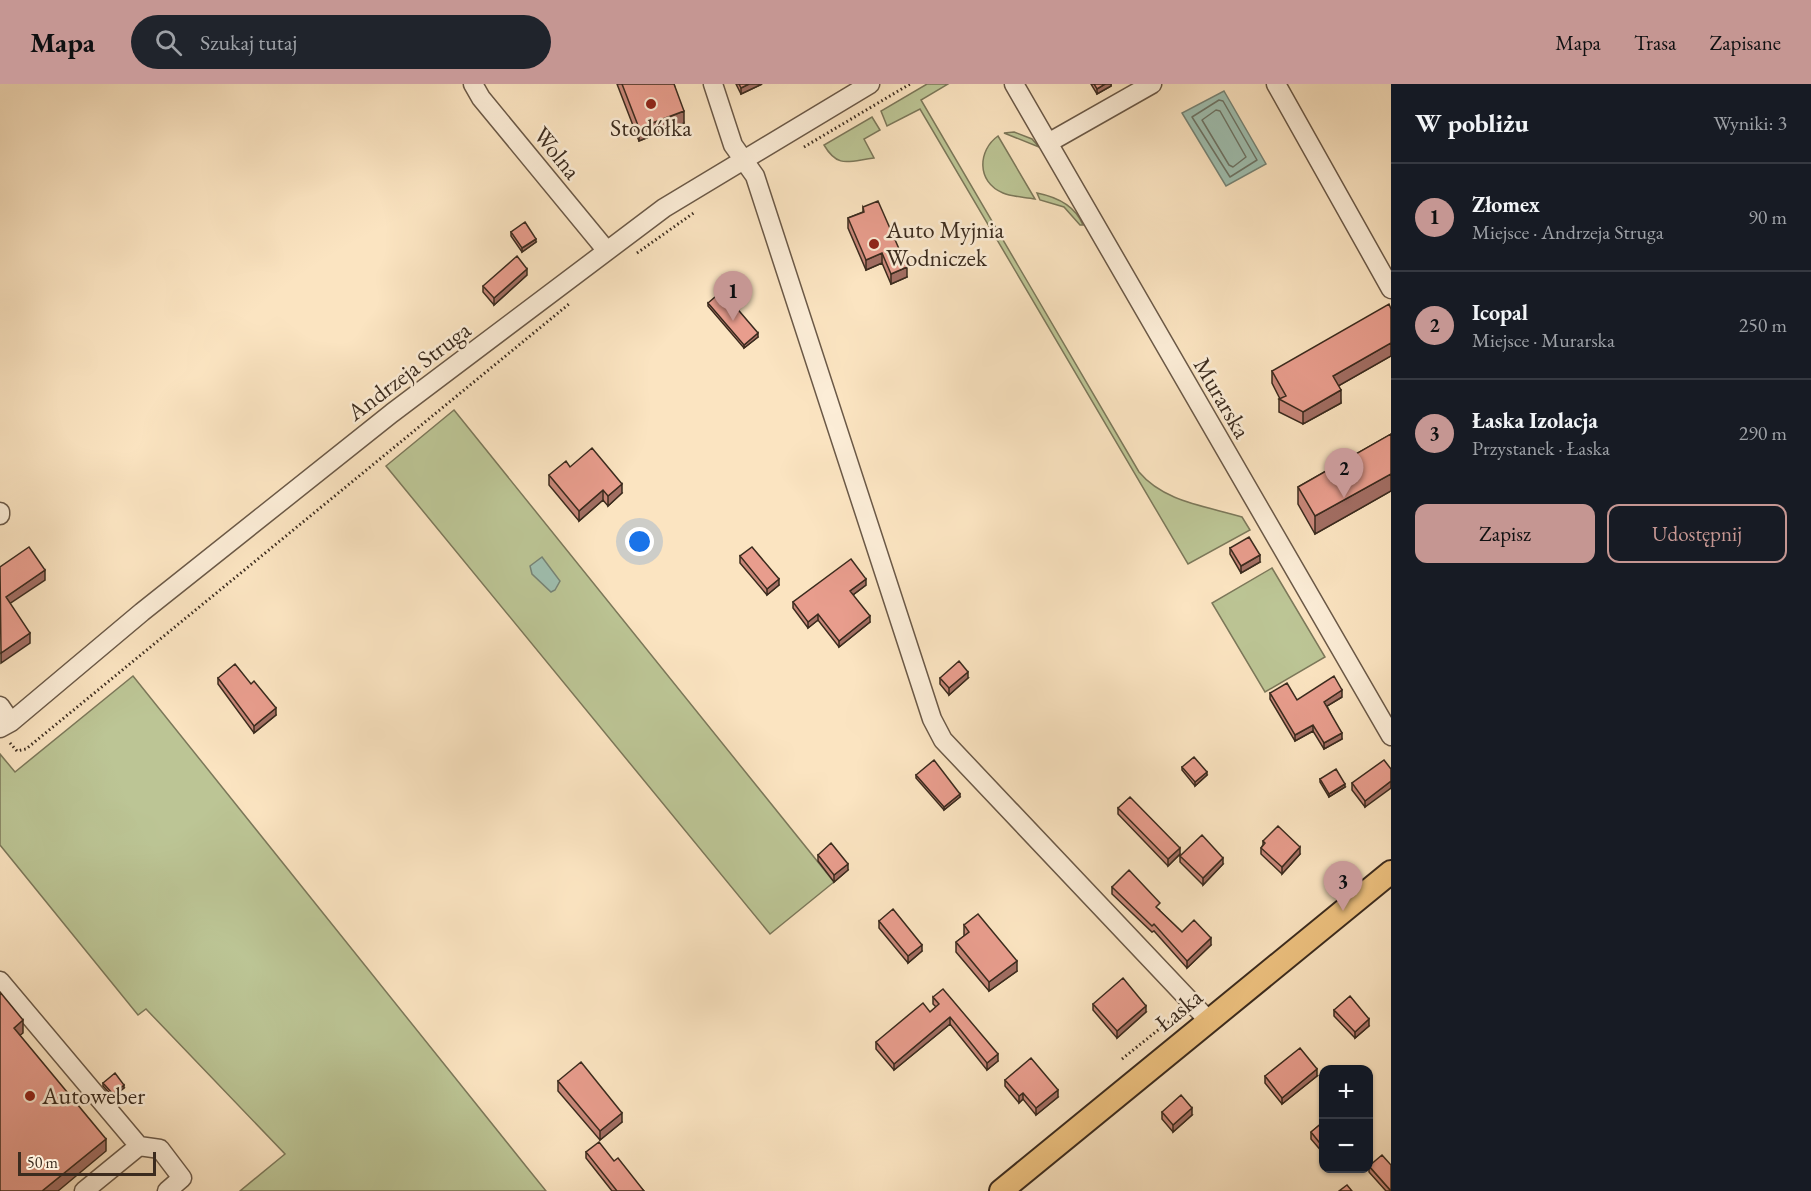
<!DOCTYPE html>
<html lang="pl">
<head>
<meta charset="utf-8">
<style>
	:root { --surface:#171b24; --page:#20242c; --text:#f1f3f6; --muted:#9ea1a6; --line:#363941; --accent:#c59692 }
	body { margin:0; font-family:"EB Garamond",serif; background:var(--page); color:var(--text) }
	.controls { position:absolute; right:18px; bottom:18px; display:grid; overflow:hidden; border-radius:12px; box-shadow:0 2px 4px #0004 }
	.controls button { width:54px; height:54px; display:grid; place-items:center; padding:0; border:0; border-bottom:2px solid var(--line); background:var(--surface); color:var(--text); font:30px sans-serif }
	.scale { position:absolute; left:18px; bottom:15px; width:138px; box-sizing:border-box; padding-left:6px; border:3px solid #3b2b1e; border-top:0; font-size:16px; line-height:21px; white-space:nowrap; color:#3b2b1e; -webkit-text-stroke:4px #fcedd7; paint-order:stroke }
	.you { position:absolute; left:640px; top:458px; width:21px; height:21px; margin:-15px; border:4px solid #fff; border-radius:50%; background:#1a73e8; box-shadow:0 0 0 9px #1a73e833 }
	.badge { display:grid; place-items:center; width:39px; height:39px; border-radius:50%; background:var(--accent); color:#111; font-size:20px; font-weight:700 }
	.pin { position:absolute; translate:-50% -50px; filter:drop-shadow(0 2px 3px #0008) }
	.pin::after { content:''; position:absolute; top:32px; width:21px; height:18px; background:inherit; clip-path:polygon(0 0,100% 0,50% 100%) }
	.list { margin:0; padding:0; list-style:none }
	h2 { display:flex; justify-content:space-between; align-items:center; height:78px; margin:0; padding:0 24px; font-size:26px }
	h2 small { font-size:20px; font-weight:400; color:var(--muted) }
	.list li { display:grid; grid-template-columns:39px 1fr auto; gap:18px; align-items:center; box-sizing:border-box; height:108px; padding:0 24px; border-top:2px solid var(--line) }
	.list b { display:block; font-size:22px; white-space:nowrap }
	.list p { margin:0; font-size:20px; white-space:nowrap; color:var(--muted) }
	.list em { font-size:20px; font-style:normal; color:var(--muted) }
	.actions { display:flex; gap:12px; padding:18px 24px }
	.actions a { flex:1; padding:14px 0; border:2px solid var(--accent); border-radius:12px; text-align:center; font-size:21px; color:var(--accent) }
	.actions .main { background:var(--accent); color:#111 }
	.icon { flex:none; width:33px; height:33px; fill:none; stroke:currentColor; stroke-width:2; stroke-linecap:round; stroke-linejoin:round }
	.map { position:relative; flex:none; width:1391px; height:1107px; overflow:hidden }
	header { display:flex; align-items:center; gap:36px; box-sizing:border-box; height:84px; padding:0 30px; background:var(--accent); color:#111 }
	header strong { font-size:28px }
	nav { display:flex; gap:33px; margin-inline-start:auto; font-size:21px }
	.search { width:420px; height:54px; background:var(--page); display:flex; align-items:center; gap:15px; box-sizing:border-box; padding:0 21px; border-radius:33px; color:var(--muted); font-size:22px }
	main { display:flex }
	aside { flex:1; background:var(--surface) }
	.map>svg:first-child { display:block }
	.green { fill:#bcc595; stroke:#7c785a; stroke-width:1.5 }
	.water { fill:#9fbfb0; stroke:#778476; stroke-width:1.5 }
	.lines { fill:none; stroke-linecap:round; stroke-linejoin:round }
	.shore { stroke:#6d7567; stroke-width:1.5 }
	.minor-casing { stroke:#6b5947; stroke-width:21 }
	.major-casing { stroke:#3b2b1e; stroke-width:26 }
	.path { stroke:#3b2b1e; stroke-width:3; stroke-dasharray:1.5 3; stroke-linecap:butt }
	.minor { stroke:#fcedd7; stroke-width:18 }
	.major { stroke:#eec280; stroke-width:22 }
	.wall { fill:#c88779; stroke:#3b2b1e; stroke-width:1.5 }
	.shaded-wall { fill:#a26e63; stroke:#3b2b1e; stroke-width:1.5 }
	.building { fill:#e89d8d; stroke:#3b2b1e; stroke-width:1.5 }
	.poi-dot { fill:#8f2418; stroke:#fcedd7; stroke-width:2 }
	.labels { text-anchor:middle; stroke-width:5; stroke-linejoin:round; paint-order:stroke }
	.poi-label { font-size:24px; fill:#3b2b1e; stroke:#fcedd7; text-anchor:start }
	.street-label { font-size:24px; fill:#3b2b1e; stroke:#fcedd7 }
</style>
</head>
<body>
<header>
<strong>Mapa</strong>
<div class="search"><svg class="icon" aria-label="search" viewBox="0 0 24 24"><circle cx="10" cy="10" r="6"/><path d="M15 15l6 6"/></svg>Szukaj tutaj</div>
<nav><a>Mapa</a><a>Trasa</a><a>Zapisane</a></nav>
</header>
<main>
<div class="map">
<svg width="1391" height="1107" viewBox="0 0 1391 1107">
	<rect width="100%" height="100%" fill="#fbe4c1"/>
	<filter id="stains"><feTurbulence type="fractalNoise" baseFrequency=".00333" numOctaves="4"/><feColorMatrix values="0 0 0 0 .2 0 0 0 0 .09 0 0 0 0 .02 0 0 0 .5 -.17"/></filter>
	<radialGradient id="worn" r=".72"><stop offset=".6" stop-color="#630" stop-opacity="0"/><stop offset="1" stop-color="#630" stop-opacity=".3"/></radialGradient>
	<!-- green -->
	<path class="green" d="M927,0H948L921,16L1139,388C1164,418 1206,422 1242,433L1250,446L1188,480L920,25L887,42L881,27Z
		M872,33L880,46L864,55L874,74C849,77 838,85 824,61Z
		M1014,48L1032,55L1039,63L1004,49Z
		M998,52L1035,115C1025,113 1012,113 1003,109C976,98 978,66 998,52Z
		M1037,109C1057,113 1075,121 1083,141H1080L1064,123L1040,116Z
		M454,326L834,798L770,850L386,382Z
		M1272,484L1325,573L1265,608L1212,519Z
		M133,592L529,1086L546,1107H240L285,1070L146,925L138,931L0,761V670L15,688Z"/>
	<!-- water -->
	<path class="water" d="M1224,7L1266,80L1226,102L1182,29Z
		M542,473L560,497L555,506L551,508L532,490L530,482Z"/>
	<g class="lines">
		<!-- shore -->
		<path class="shore" d="M1219,16L1223,17L1257,76L1230,93L1192,33Z
			M1216,26L1220,27L1246,73L1233,83L1229,81L1202,36Z"/>
		<defs>
			<path id="minor" d="M473,0L481,14L607,167
				M713,0L733,61L755,92L932,635L943,656L1209,937
				M1014,0L1391,652
				M1276,0L1391,205
				M1048,59L1152,0
				M0,428V431
				M0,622L11,638
				M0,644L11,638L142,528L392,329L664,124L870,0
				M0,897L139,1062L84,1107
				M139,1062L160,1065L182,1094L167,1107"/>
			<path id="major" d="M1001,1107L1391,788"/>
		</defs>
		<!-- minor casing -->
		<use href="#minor" class="minor-casing"/>
		<!-- major casing -->
		<use href="#major" class="major-casing"/>
		<!-- path -->
		<path class="path" d="M804,63L910,0
			M637,169L695,128
			M10,659L17,667L26,665L569,220
			M1122,975L1178,930"/>
		<!-- minor -->
		<use href="#minor" class="minor"/>
		<!-- major -->
		<use href="#major" class="major"/>
	</g>
	<!-- wall -->
	<path class="wall" d="M617,0H674L684,39L639,57Z
		M736,0H762L741,10Z
		M1091,0H1111V2L1097,10Z
		M863,123L907,193L891,200L882,179L866,186L848,144V134L863,128Z
		M511,148L536,158L522,168L511,152Z
		M527,191L494,221L483,208V202Z
		M708,219L758,253L744,264L708,222Z
		M1391,272L1338,302L1341,319L1303,340L1279,328V315H1280L1272,299V287Z
		M1391,350V407L1315,450L1298,420V403Z
		M570,383L622,409L608,422L603,416L579,437L549,401V391Z
		M1230,464L1260,478L1241,489L1230,470Z
		M740,472L779,501L767,511L740,479Z
		M866,501L853,511L870,538L839,563L818,536L808,544L793,524V518Z
		M218,594L276,631L254,649L218,600Z
		M940,594H968L949,611L940,600Z
		M1270,609L1297,616L1342,613L1327,622L1342,655L1324,665L1313,647L1295,657L1270,615Z
		M1182,683L1207,691L1195,702L1182,686Z
		M1391,685L1365,723L1352,706V699Z
		M916,691L960,713L944,726L916,694Z
		M1320,695L1345,703L1329,713L1320,698Z
		M1118,724L1180,770L1168,782L1118,730Z
		M1263,757L1300,770L1282,790L1261,770V764L1263,761Z
		M818,771L848,786L834,798L818,777Z
		M1180,772L1223,780L1203,801L1180,778Z
		M1112,803L1160,826H1159L1182,848L1211,861L1187,884L1154,847L1152,848L1112,810Z
		M879,837L922,867L908,879L879,844Z
		M964,841L1017,887L989,907L956,868V858L964,852Z
		M933,913L998,977L987,986L950,940L894,986L876,965V958L930,928L936,923L933,920Z
		M1093,920L1146,928L1117,954L1093,926Z
		M1334,926L1369,942L1355,954L1334,932Z
		M1265,992H1317L1282,1020L1265,999Z
		M1005,996L1058,1013L1036,1031L1023,1015L1019,1019L1005,1002Z
		M558,997L622,1038L600,1056L558,1007Z
		M103,999L124,1004L113,1013L103,1002Z
		M1162,1028L1192,1031L1173,1048L1162,1035Z
		M1323,1038V1069L1311,1055V1048Z
		M586,1068L614,1077L644,1107H612L586,1074Z
		M1369,1082L1391,1107H1386L1369,1088Z"/>
	<!-- shaded-wall -->
	<path class="shaded-wall" d="M749,0H762L741,10V4Z
		M1105,0H1111V2L1097,10V5Z
		M684,27V39L639,57V44Z
		M536,155V158L522,168V164Z
		M882,169V179L866,186V176Z
		M907,183V193L891,200V190Z
		M527,185V191L494,221V214Z
		M758,249V253L744,264V261Z
		M1391,259V272L1333,305V292Z
		M1341,306V319L1303,340V328Z
		M1391,390V407L1315,450V432Z
		M622,400V409L608,422V412Z
		M603,406V416L579,437V427Z
		M1260,471V478L1241,489V482Z
		M45,486V496L6,522V513Z
		M779,495V501L767,511V505Z
		M866,495V501L850,513V507Z
		M818,530V536L808,544V538Z
		M870,532V538L839,563V557Z
		M30,549V559L1,579V569Z
		M968,588V594L949,611V604Z
		M1342,606V613L1324,624V618Z
		M276,624V631L254,649V642Z
		M1313,641V647L1295,657V651Z
		M1342,649V655L1324,665V659Z
		M1207,688V691L1195,702V698Z
		M1391,697V704L1365,723V717Z
		M1345,700V703L1329,713V710Z
		M960,710V713L944,726V723Z
		M1300,763V770L1282,790V783Z
		M1180,764V770L1168,782V775Z
		M1223,774V780L1203,801V794Z
		M848,780V786L834,798V791Z
		M1211,854V861L1187,884V877Z
		M922,861V867L908,879V872Z
		M1017,877V887L989,907V898Z
		M1146,922V928L1117,954V947Z
		M950,933V940L894,986V980Z
		M1369,935V942L1355,954V948Z
		M23,936V949L14,956V944Z
		M998,970V977L987,986V979Z
		M1317,985V992L1282,1020V1014Z
		M124,1001V1004L113,1013V1010Z
		M1058,1006V1013L1036,1031V1024Z
		M1023,1009V1015L1019,1019V1012Z
		M1192,1024V1031L1173,1048V1041Z
		M622,1029V1038L600,1056V1047Z
		M106,1055V1067L58,1107H42Z"/>
	<!-- building -->
	<path class="building" d="M622,0H674L684,27L639,44Z
		M739,0H749L741,4Z
		M1094,0H1105L1097,5Z
		M878,117L907,183L891,190L882,169L866,176L848,134L864,128L863,123Z
		M525,138L536,155L522,164L511,148Z
		M517,172L527,185L494,214L483,202Z
		M722,207L758,249L744,261L708,219Z
		M1389,220L1391,225V259L1333,292L1341,306L1303,328L1279,315L1286,312L1272,287Z
		M1391,350V390L1315,432L1298,403Z
		M592,364L622,400L608,412L603,406L579,427L549,391L566,377L570,383Z
		M1249,453L1260,471L1241,482L1230,464Z
		M29,463L45,486L6,513L30,549L1,569L0,483Z
		M752,463L779,495L767,505L740,472Z
		M851,475L866,495L850,507L870,532L839,557L818,530L808,538L793,518Z
		M959,577L968,588L949,604L940,594Z
		M235,580L251,600L254,597L276,624L254,642L218,594Z
		M1334,592L1342,606L1324,618L1342,649L1324,659L1313,641L1295,651L1270,609L1287,599L1297,616Z
		M1194,673L1207,688L1195,698L1182,683Z
		M934,676L960,710L944,723L916,691Z
		M1384,676L1391,685V697L1365,717L1352,699Z
		M1336,685L1345,700L1329,710L1320,695Z
		M1130,713L1180,764L1168,775L1118,724Z
		M1278,742L1300,763L1282,783L1261,764L1265,759L1263,757Z
		M1202,751L1223,774L1203,794L1180,772Z
		M831,759L848,780L834,791L818,771Z
		M1129,786L1160,819L1156,823L1182,848L1194,836L1211,854L1187,877L1154,840L1152,842L1112,803Z
		M893,825L922,861L908,872L879,837Z
		M978,830L1017,877L989,898L956,858L969,848L964,841Z
		M1123,894L1146,922L1117,947L1093,920Z
		M943,905L998,970L987,979L950,933L894,980L876,958L923,919L930,928L939,920L933,913Z
		M0,908L23,936L14,944L106,1055L42,1107H0Z
		M1350,912L1369,935L1355,948L1334,926Z
		M1300,964L1317,985L1282,1014L1265,992Z
		M1031,974L1058,1006L1036,1024L1023,1009L1019,1012L1005,996Z
		M581,978L622,1029L600,1047L558,997Z
		M115,989L124,1001L113,1010L103,999Z
		M1181,1011L1192,1024L1173,1041L1162,1028Z
		M1323,1038V1063L1311,1048Z
		M599,1058L614,1077L618,1074L644,1107H617L586,1068Z
		M1382,1071L1391,1081V1107L1369,1082Z
		M1347,1101L1352,1107H1339Z"/>
	<!-- markers -->
	<g class="poi-dot">
		<circle cx="651" cy="20" r="6"/>
		<circle cx="874" cy="160" r="6"/>
		<circle cx="30" cy="1012" r="6"/>
	</g>
	<g class="labels">
		<!-- poi labels -->
		<g class="poi-label">
			<text x="651" y="52" text-anchor="middle">Stodółka</text>
			<text x="886" y="154">Auto Myjnia<tspan x="886" dy="28">Wodniczek</tspan></text>
			<text x="42" y="1020">Autoweber</text>
		</g>
		<!-- street labels -->
		<g class="street-label">
			<text transform="translate(557 69) rotate(51)" y="8">Wolna</text>
			<text transform="translate(409 287) rotate(-37)" y="8">Andrzeja Struga</text>
			<text transform="translate(1222 314) rotate(60)" y="8">Murarska</text>
			<text transform="translate(1179 926) rotate(-39)" y="8">Łaska</text>
		</g>
	</g>
	<rect width="100%" height="100%" filter="url(#stains)"/>
	<rect width="100%" height="100%" fill="url(#worn)"/>
</svg>
<div class="controls">
<button>+</button>
<button>−</button>
</div>
<div class="scale">50 m</div>
<div class="you"></div>
<div class="pin badge" style="left:733px;top:237px">1</div>
<div class="pin badge" style="left:1344px;top:414px">2</div>
<div class="pin badge" style="left:1343px;top:827px">3</div>
</div>
<aside>
<h2>W pobliżu<small>Wyniki: 3</small></h2>
<ul class="list">
<li><span class="badge">1</span><div><b>Złomex</b><p>Miejsce · Andrzeja Struga</p></div><em>90 m</em></li>
<li><span class="badge">2</span><div><b>Icopal</b><p>Miejsce · Murarska</p></div><em>250 m</em></li>
<li><span class="badge">3</span><div><b>Łaska Izolacja</b><p>Przystanek · Łaska</p></div><em>290 m</em></li>
</ul>
<div class="actions"><a class="main">Zapisz</a><a>Udostępnij</a></div>
</aside>
</main>
</body>
</html>
